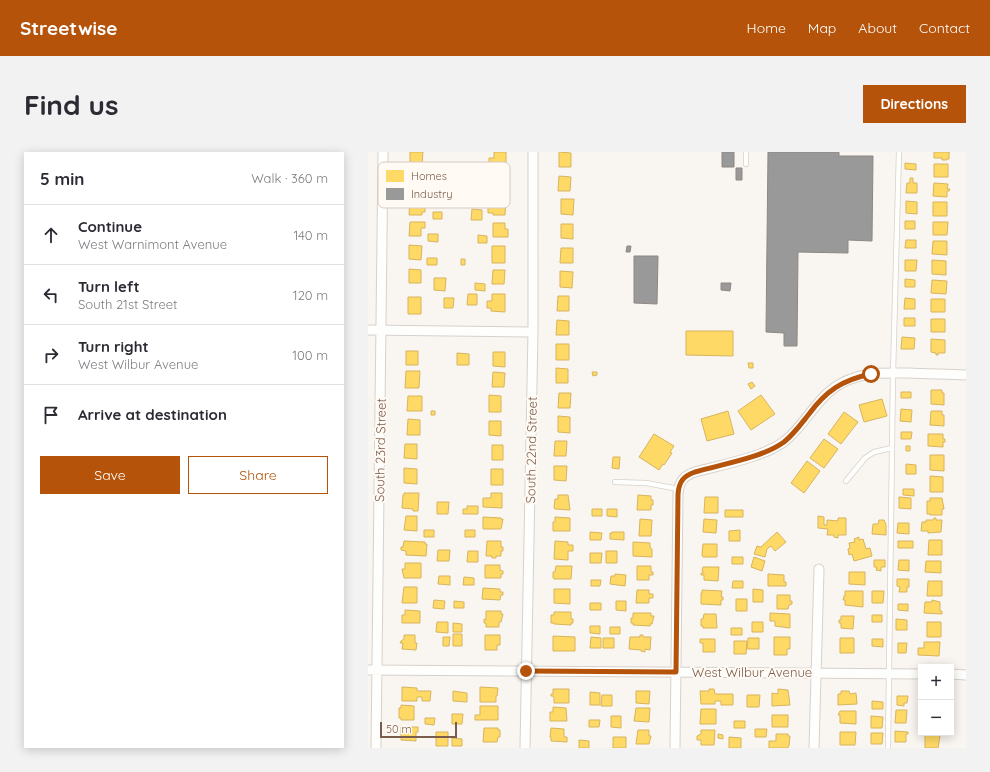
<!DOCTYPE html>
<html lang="en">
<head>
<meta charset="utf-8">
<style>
	:root { --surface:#fff; --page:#f2f2f3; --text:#2b2b33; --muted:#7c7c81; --line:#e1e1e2; --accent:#b45309 }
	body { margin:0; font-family:Quicksand,sans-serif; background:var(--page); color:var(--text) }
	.controls { position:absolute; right:12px; bottom:12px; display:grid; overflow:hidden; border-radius:0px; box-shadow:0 2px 10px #0003 }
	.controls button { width:36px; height:36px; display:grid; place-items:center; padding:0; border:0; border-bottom:1px solid var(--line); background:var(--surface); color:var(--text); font:20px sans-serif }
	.scale { position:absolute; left:12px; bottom:10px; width:77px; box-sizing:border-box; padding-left:4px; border:2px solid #7a5c4d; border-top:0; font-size:11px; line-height:14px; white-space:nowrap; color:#7a5c4d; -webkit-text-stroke:3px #fffaf3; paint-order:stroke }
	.stop { position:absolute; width:12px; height:12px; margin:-9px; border:3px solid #b45309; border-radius:50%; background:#fff }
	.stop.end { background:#b45309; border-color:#fff; box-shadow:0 1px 4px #0008 }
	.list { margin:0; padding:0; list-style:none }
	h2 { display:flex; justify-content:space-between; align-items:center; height:52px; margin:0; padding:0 16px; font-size:17px }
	h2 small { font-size:13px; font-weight:400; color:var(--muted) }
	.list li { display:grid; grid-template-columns:26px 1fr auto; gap:12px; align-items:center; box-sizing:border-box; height:60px; padding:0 16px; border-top:1px solid var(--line) }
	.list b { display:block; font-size:15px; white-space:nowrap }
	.list p { margin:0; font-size:13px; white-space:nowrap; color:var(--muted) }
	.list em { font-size:13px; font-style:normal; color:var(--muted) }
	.actions { display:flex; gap:8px; padding:12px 16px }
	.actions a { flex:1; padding:9px 0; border:1px solid var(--accent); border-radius:0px; text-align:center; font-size:14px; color:var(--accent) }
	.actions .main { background:var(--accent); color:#fff }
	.icon { flex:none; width:22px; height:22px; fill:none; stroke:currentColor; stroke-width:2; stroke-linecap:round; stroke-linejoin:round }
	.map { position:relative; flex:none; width:598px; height:596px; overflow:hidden; border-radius:0px }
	header { display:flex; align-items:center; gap:24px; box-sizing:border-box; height:56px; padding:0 20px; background:var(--accent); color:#fff }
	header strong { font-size:19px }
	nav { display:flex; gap:22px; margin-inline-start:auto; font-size:14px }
	.intro { display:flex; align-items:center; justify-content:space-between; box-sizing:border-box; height:96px; padding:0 24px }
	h1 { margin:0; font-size:28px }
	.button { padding:10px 18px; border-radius:0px; background:var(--accent); color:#fff; font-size:14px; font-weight:700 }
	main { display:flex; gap:24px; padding:0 24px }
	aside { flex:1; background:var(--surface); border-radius:0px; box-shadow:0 2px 10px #0003 }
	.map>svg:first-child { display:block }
	.homes { fill:#ffd966; stroke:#d7b45e }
	.industry { fill:#999; stroke:#908782 }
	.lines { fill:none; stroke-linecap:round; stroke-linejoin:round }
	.lane-casing { stroke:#d7d1cb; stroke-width:6 }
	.street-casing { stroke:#d7d1cb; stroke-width:11 }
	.lane { stroke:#fefefd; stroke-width:4.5 }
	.street { stroke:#fefefd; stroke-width:9 }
	.route { stroke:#b45309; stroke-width:5 }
	.labels { text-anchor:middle; stroke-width:4; stroke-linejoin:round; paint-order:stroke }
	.street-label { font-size:13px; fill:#7a5c4d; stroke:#fffaf3 }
	.key { fill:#fffaf3; stroke:#d7cbc1; stroke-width:1 }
	.key-label { font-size:11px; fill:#7a5c4d }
</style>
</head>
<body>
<header>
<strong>Streetwise</strong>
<nav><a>Home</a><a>Map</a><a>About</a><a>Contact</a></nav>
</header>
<div class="intro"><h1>Find us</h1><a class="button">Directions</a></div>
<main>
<aside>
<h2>5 min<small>Walk · 360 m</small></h2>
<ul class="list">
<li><svg class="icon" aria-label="ahead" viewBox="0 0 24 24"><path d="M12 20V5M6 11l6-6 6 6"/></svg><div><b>Continue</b><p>West Warnimont Avenue</p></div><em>140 m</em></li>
<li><svg class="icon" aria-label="left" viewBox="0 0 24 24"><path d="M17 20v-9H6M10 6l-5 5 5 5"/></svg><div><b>Turn left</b><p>South 21st Street</p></div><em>120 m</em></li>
<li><svg class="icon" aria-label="right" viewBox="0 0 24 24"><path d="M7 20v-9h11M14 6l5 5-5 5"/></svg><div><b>Turn right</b><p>West Wilbur Avenue</p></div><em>100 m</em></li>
<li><svg class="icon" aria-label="arrive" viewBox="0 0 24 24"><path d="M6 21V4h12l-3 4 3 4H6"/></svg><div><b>Arrive at destination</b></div></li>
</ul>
<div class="actions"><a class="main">Save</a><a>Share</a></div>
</aside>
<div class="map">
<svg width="598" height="596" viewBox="0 0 598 596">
	<rect width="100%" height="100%" fill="#f9f5f0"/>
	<!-- homes -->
	<path class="homes" d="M42,0H55L54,12H42Z
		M126,0H138V12L122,11V20H110V11H121V6H126Z
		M191,0L203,1V15H191Z
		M566,0H582L581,1V7H579V8H574V6H566Z
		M537,11L548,12V18L537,17Z
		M566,12H580V25H566Z
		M191,24L203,25L202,39H190Z
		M542,26H545V31H549V41H538L539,31H542Z
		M566,31L580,32L579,37H582L581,39H579V45L565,44Z
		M42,45L54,46V54H57V60H54V63H41Z
		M125,47H138L137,63H125V61H120V54H125Z
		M193,47H206L205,63L193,62Z
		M538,49L549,50V62L538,61Z
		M565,50H579V64H565Z
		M104,57L114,58V68H103Z
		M65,60H74V67H65Z
		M537,69H547V77H537Z
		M42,70H57V76H53V84H41Z
		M565,70H580L579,83H565Z
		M125,71H137V77H140V85H125Z
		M193,72H205V87L193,86Z
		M60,82H70V90L60,89Z
		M110,83L119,84V91H110Z
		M538,88H548V96H537Z
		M565,89H579V103L564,102Z
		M41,93L54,94L53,108L41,107Z
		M124,94H137V111H124Z
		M193,96H205V111H192Z
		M59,106H69V113H59Z
		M93,107H97V113H93Z
		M537,108H549L548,119H537Z
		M564,108L578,109V123L564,122Z
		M41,117L53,118V131H41Z
		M125,118H137L136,132H124Z
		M192,119L205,120L204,136L192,135Z
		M66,126H78L77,139L66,138Z
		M537,127L547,128V135H537Z
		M564,128L579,129L578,142L563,141Z
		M107,131L117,132V139L107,138Z
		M100,142H109V153H99Z
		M124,142H137V160L123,159V156H119V149H124Z
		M190,144H201V159H189Z
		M40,145H53V162H40Z
		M76,146H86L85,156H76Z
		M537,146L547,147V157H536Z
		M563,147H577V160H563Z
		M536,166H547V174H536Z
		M563,167H577V180H563Z
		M189,168L201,169V183H188Z
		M318,179H365V204L318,203Z
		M534,185L547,186L546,197H533Z
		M563,187L577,188V201H570V203H568V201L563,200Z
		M188,192H201V208H188Z
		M38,199H50V213H38Z
		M125,200H137V215L125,214Z
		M89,201L101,202V213H89Z
		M380,211H385V216H381Z
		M188,216L200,217V231H188Z
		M38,219H52L51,236H37Z
		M125,220L137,221L136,235H124Z
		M224,220H229V223L225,224Z
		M384,230L387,234L383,237L380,232Z
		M563,238H574V241H576V253L563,252Z
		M533,240H543V246H533Z
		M191,241H203L202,256H190Z
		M121,243L133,244V260H121Z
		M393,243L407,262L383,278L370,259Z
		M40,244H54V259H39Z
		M514,247L519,264L496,270L491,253Z
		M533,257L544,258L543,270L532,269Z
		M63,259H67V263H63Z
		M360,259L366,282L339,289L333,267Z
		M563,259H574V263H576V274L562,273Z
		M476,260L490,270L473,292L460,282Z
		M190,264L202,265V281L190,280Z
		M40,267L52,268V283H39Z
		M121,269H133V284L121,283Z
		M533,280H544L543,287H533Z
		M286,282L306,294L302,300L304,301L296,313L295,312L291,318L271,305Z
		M560,282H575V287H577V290H575V295L560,294Z
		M456,287L470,297L456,316L442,306Z
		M187,289H199L198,304H186Z
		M37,292H49V307L36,306Z
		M124,293H135V308H124Z
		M538,294H542V299H538Z
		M562,303H576V319L562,318Z
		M245,305H252L251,317L244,316Z
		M439,309L452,319L436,341L423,331Z
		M538,312L548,313V322H538Z
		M186,314H199L198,329L186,328Z
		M36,316L49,317V332L36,331Z
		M123,317H135V333H123Z
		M562,324L575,325V340H562Z
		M535,337H546V344L535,343Z
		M36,341H51L50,359H45V357L34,356L35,343H36Z
		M123,341H134V356L115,355V346H123Z
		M190,343H200L202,358L187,357L186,356L187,347H190Z
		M270,343L283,344V348H285V353H283V358H269Z
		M337,345H350V361H336Z
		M531,345L543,346V357L531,356Z
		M562,346H574L576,357H574V363H562V362H559V349H562Z
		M69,350H81L80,362H69Z
		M99,354H110V362H95V357H99Z
		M224,357H234V364H224Z
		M239,357H249V365L239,364Z
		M357,358H375V365H357Z
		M38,364H49V379L36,378Z
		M450,364L456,365V373H459V368L470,369V366H478V383H470V386L466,385V383H459L460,377L450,376Z
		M115,365L133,366V367H135L133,377H115Z
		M187,365L202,366V379H185V370H187Z
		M566,366H568V368H574L573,380L560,381V379H553L554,370H558V368H565Z
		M272,367L284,368L283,384H271Z
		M336,367L349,368L348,381L335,380Z
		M511,368H516L518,373V383L504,382L505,372H510Z
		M530,371H541V382L529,381Z
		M56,378H66V385H56Z
		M97,378H107V385H97Z
		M372,378V389H361V379Z
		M222,380L234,381L233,388H222Z
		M244,380H256V388L242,387V381H244Z
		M409,380L418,390L407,399L403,394L399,397L397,405L386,402L389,394L393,395Z
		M491,385V388L495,387L498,397L502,396L504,404L486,409L484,402L481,403L480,397L482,396L481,391L487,390L486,387Z
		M561,388H574V403H560Z
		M36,389L57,390V392H59L58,404L38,403V399L33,398V395H35Z
		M119,389H133V395H135V399H133V404H128V406H124V404H118Z
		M187,389L200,390V393H205V399H200V408L186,407Z
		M530,389H545V396H530Z
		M265,390L282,391V396L284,397V405L265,404Z
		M335,392H349V405H335L334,403Z
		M70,398H82L81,409H69Z
		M100,399H110V410H99Z
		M238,399H249V411H238Z
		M222,401H234L233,411H222Z
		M364,405H375V412H364Z
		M386,405L397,409L394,419L383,415Z
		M506,408H517V415H513V419L508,418L509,415H506Z
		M531,408H541V419L530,418Z
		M558,409H573V421L557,420Z
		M37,411H53V426H36L34,417H37Z
		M117,413H132V418L135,419V422H133V426H117Z
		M188,414H204L203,427H186V426H185V420H187Z
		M269,414H283V420H285V423H281V428H269Z
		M335,415H351L350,429L336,428V423H333V421H335V419H334Z
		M481,420H497V433L481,432Z
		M247,422L258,423L257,434L242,432L243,424H247Z
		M400,422L416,423V430H418V434H400Z
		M71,424H82V433L70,432Z
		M96,425L106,426V433H95Z
		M529,427H541V435H539V440H531L532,435L529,434Z
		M223,428H233L232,434H223Z
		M365,429H375V436H364Z
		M560,429H574V444H559Z
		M36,435H49V451H34Z
		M115,436L132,437V440H135V443H133L132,448L114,447Z
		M186,437H202V452L186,451Z
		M385,437L395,438V450H385Z
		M269,438H281V442H285V446H281V451H268Z
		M334,438L354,439L353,445H355V448H353V453L333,452V441H334Z
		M477,439H495V455L477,453V448H475L476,444H477Z
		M504,439H516L515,451H504Z
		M409,443H422V449H424V452L421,453L420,457H409Z
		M368,447H379V459H368Z
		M66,448L77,449L76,457L65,456Z
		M564,448L572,450V459H574V462L556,461L557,450H564Z
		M86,449L96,450V456H86Z
		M248,449H258V459L248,458Z
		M222,451H233V458H222Z
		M530,452H540V459L530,458Z
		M37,458L52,459V471H34V463H37Z
		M118,459H133V462H135L133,470H131V475H118V471H116V467L118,468Z
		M186,460H203V467H205V471H203V473L186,472V471H183V463H186Z
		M265,461H283V464H286L284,472H282V474L265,473V471H263V466H265Z
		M402,461L422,462V476L407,474V469H402Z
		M336,462H348L349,476H335V474H333V467H335Z
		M504,463H514V470H504Z
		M473,464H486L485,477L473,476V471H471V468H473Z
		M528,467L539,468V478H528Z
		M69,470H80V481L68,480Z
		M384,470H395V480H384Z
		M559,470H573V485H559Z
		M85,471L94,472V480H85Z
		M222,474H232V482L222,481Z
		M242,475H252V482H242Z
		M363,476H374V483H363Z
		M85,482H94V494H85Z
		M36,483H47V491H49L48,498L34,497L35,491H32L33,489L36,487Z
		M117,483H132V493H129V498H117Z
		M272,483H275V485H283L282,498L277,497V500L273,499V498L261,497L262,485H272Z
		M185,484L207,485V499H185Z
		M75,485H82L81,494H75Z
		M223,485L233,486V496H222Z
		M406,485H422V497H419V503H406Z
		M235,486H246V496H235Z
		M380,486H391V497H379Z
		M472,486H486V501H472Z
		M332,487H347V500H335V491H332Z
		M504,487H515V495L504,494Z
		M366,489H379L378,502H366Z
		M556,490H572L571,504L550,503V496H556Z
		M530,491H539L538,501H530Z
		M34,535L49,536V539H63L62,549H54V545H49V549H34Z
		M112,535L130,536L129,544H128V550H112Z
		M185,537H201V551H186V546L185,544H183V542H185Z
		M341,537H346L347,542H365V553H353V549H347V552H333L332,539H341Z
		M410,537L420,538L422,553L404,554V541L410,542Z
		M85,539L99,541V550L85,549Z
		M268,539H282L281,552L268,551Z
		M473,539H481L482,542L488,541L489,552L470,553V542H473Z
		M222,540L232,541V553H222Z
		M234,543H244V554H233Z
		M379,543H392L391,555H379Z
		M529,544H540L539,551H536V554L529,553Z
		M504,549L515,550V557H504Z
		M33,553L46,554V568H33V566H31V556H33Z
		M112,554H130V568H107V563H112Z
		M185,555L198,556L199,569H182V560H185Z
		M268,556H282L281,570L266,569Z
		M333,557H348V572H332Z
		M528,558H539L538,571H527Z
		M472,559H488V572L472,571V563H470Z
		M84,562H95L94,572H84Z
		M404,563H420V575H404Z
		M243,564H253V576L243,575Z
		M503,564L515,565L514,576H503Z
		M57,566H67L66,573L57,572Z
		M221,568H232L231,575H221Z
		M366,569H377V576H366Z
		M33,575H50V580H48V589L33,588Z
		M116,576H130V578H132V585H130L129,590H115Z
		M183,576L196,577V585H199V590L183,589V585H182Z
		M387,577H399L398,585H387Z
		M270,578H281V584H283L281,592H268Z
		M333,578H347L346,593H333V588H329V584L333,582Z
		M527,579L540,580V582H538V590H527Z
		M68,580H80V594H68Z
		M472,580H488L487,593H472Z
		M503,581H515L514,592H503Z
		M562,581L571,582V584H572L570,596H557V582H562Z
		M350,582L355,583V587L350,586Z
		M408,582H420V584H422L421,594H420V596H401V589H408Z
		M245,585H258V596H245Z
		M361,585L373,586V596H361Z
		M84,586L94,587V594H84Z
		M211,588L221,589V596H211Z"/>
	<!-- industry -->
	<path class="industry" d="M354,0H366V15H354Z
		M400,0H471V4H505L504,89L480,88V101L430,100L429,194H416V181L398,180Z
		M368,16H374V28H368Z
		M259,94H263L262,100H258Z
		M266,104H290L289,152L266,151Z
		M353,131H363L362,139L353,138Z"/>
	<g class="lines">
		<defs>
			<path id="lane" d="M378,0V12
				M478,329L497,306L506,300L524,296
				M247,330L278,331L311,337
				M520,596L525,221L531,0"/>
			<path id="street" d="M0,178L165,180
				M0,518L553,522
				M583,522L598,523
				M8,596L15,0
				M157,596L165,180V0
				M307,596L310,342C311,330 315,324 327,320C352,313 398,305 418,288C444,266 452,235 489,225C505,220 523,221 540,221C560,222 579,222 598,223
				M446,596L451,417"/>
		</defs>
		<!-- lane casing -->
		<use href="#lane" class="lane-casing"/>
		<!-- street casing -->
		<use href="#street" class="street-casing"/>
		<!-- lane -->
		<use href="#lane" class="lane"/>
		<!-- street -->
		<use href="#street" class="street"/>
	</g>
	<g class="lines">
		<!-- route -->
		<path class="route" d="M158,519L308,520L310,342C311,330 315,324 327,320C354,312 394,306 416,290C426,282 433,272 441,262C458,239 474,228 503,222"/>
	</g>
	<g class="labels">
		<!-- street labels -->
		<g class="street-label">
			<text transform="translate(12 298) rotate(-89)" y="5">South 23rd Street</text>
			<text transform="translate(163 298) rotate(-89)" y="5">South 22nd Street</text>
			<text x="384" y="525">West Wilbur Avenue</text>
		</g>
	</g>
	<!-- legend -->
	<rect x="10" y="10" width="132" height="46" rx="6" class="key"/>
	<rect x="18" y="18" width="18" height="12" fill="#ffd966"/>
	<rect x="18" y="36" width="18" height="12" fill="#999"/>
	<g class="key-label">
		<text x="43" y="28">Homes</text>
		<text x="43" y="46">Industry</text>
	</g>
</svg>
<div class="controls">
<button>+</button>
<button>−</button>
</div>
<div class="scale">50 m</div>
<div class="stop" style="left:503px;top:222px"></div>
<div class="stop end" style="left:158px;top:519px"></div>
</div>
</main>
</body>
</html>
